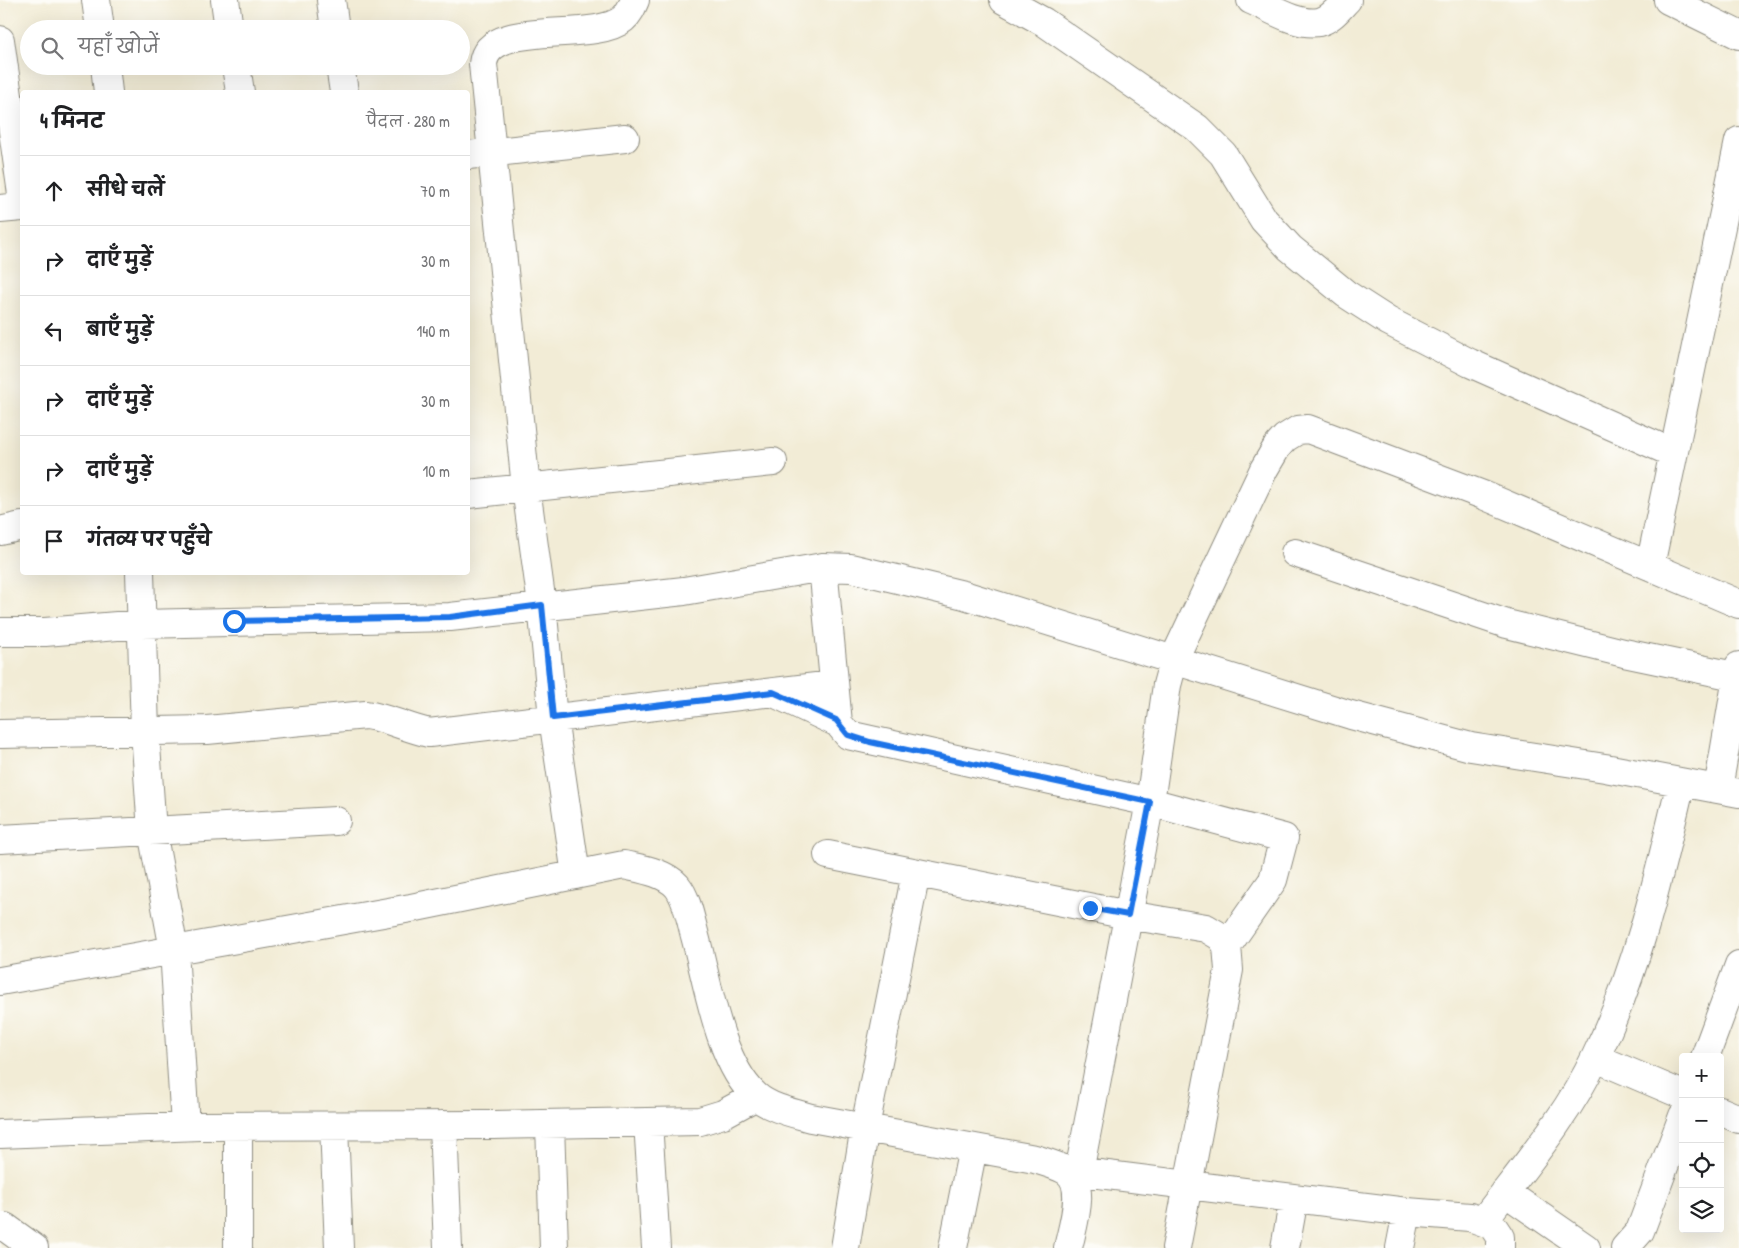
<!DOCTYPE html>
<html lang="hi">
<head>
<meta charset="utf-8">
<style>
	:root { --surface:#fff; --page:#f6f6f6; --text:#202124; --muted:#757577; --line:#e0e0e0 }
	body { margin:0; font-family:"Patrick Hand","Playpen Sans Deva",sans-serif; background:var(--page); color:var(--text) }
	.controls { position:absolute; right:15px; bottom:15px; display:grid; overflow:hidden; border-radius:5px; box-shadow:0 5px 20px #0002 }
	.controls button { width:45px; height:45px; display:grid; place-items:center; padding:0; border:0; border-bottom:1px solid var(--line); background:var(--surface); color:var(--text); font:25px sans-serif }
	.stop { position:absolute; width:15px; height:15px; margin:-11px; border:4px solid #1a73e8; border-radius:50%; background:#fff }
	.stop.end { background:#1a73e8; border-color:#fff; box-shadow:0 1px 5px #0008 }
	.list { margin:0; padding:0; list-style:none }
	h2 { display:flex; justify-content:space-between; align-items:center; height:65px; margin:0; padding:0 20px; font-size:21px }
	h2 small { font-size:16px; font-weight:400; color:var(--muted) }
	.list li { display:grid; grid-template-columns:32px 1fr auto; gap:15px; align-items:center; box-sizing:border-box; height:70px; padding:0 20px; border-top:1px solid var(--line) }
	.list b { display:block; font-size:19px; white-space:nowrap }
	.list em { font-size:16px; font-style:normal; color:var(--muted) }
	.icon { flex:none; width:28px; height:28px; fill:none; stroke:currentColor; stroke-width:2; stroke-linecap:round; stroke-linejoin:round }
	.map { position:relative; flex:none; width:1739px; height:1248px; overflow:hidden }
	.search { position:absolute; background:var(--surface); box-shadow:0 5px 20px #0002; left:20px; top:20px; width:450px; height:55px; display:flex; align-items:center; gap:12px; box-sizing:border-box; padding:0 18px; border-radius:28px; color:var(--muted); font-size:19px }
	.panel { position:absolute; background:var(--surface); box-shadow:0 5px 20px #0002; left:20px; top:90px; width:450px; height:485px; border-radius:5px }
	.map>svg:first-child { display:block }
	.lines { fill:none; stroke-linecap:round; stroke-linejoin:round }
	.minor-casing { stroke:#8e8c80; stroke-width:30 }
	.minor { stroke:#fff; stroke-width:28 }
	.route { stroke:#1a73e8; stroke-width:6 }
</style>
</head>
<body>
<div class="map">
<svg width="1739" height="1248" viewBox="0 0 1739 1248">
	<rect width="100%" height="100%" fill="#fdfcf7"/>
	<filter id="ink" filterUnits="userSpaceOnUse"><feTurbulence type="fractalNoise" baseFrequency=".02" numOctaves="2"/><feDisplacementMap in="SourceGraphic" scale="10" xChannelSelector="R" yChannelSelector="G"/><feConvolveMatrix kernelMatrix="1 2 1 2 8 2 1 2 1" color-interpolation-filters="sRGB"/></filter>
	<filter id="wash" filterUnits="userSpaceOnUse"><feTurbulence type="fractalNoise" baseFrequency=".0096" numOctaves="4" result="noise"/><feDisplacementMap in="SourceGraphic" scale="20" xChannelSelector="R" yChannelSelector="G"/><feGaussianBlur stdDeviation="1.12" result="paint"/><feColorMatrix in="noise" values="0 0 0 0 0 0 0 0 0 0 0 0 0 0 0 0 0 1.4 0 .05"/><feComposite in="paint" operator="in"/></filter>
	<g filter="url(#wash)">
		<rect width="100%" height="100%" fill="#f2ecd6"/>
	</g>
	<g filter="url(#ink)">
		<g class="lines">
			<defs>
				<path id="minor" d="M96,0L100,29
					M225,0L229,29
					M331,0L335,29
					M1004,0L1044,22L1197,128L1223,154L1264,220L1290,248L1346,294L1388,321L1470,363L1673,453
					M1251,0C1270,8 1297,26 1319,22C1330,20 1340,7 1347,0
					M1668,0L1739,35
					M0,40L22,194
					M105,66L108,92
					M236,66L240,92
					M340,66L344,92
					M468,155L625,138
					M0,209L22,207
					M468,494L773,462
					M0,531L22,526
					M1295,553L1507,624L1624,653L1739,677
					M1650,566L1739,141
					M823,567L838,723L848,735L1150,802L1284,838L1273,880L1227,946
					M140,572L145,731L152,831L174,950L185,1126
					M0,632H45L141,624L450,617L684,591L823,567L851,568L964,595L1351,715L1471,747L1605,768L1739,793
					M774,693L838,723
					M0,734L207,730L366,715C388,718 407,728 429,733L833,685
					M1718,789L1739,666
					M0,839L336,821
					M828,855L1128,915L1206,928L1221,937L1227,946L1229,970L1176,1248
					M576,875L553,718L542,605L526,488L483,64C487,17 593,44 623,19C629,14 632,7 635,0
					M0,981L411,908L624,865C641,869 664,872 677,886C687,898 691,921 695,936C708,983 719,1062 755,1095C769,1108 793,1113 811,1118L1035,1159C1044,1162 1056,1165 1065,1170C1088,1183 1072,1228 1068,1248
					M1705,1057L1739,965
					M1596,1058L1683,1095
					M1720,1111L1739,1119
					M648,1122L656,1248
					M550,1124L554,1248
					M443,1125L448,1248
					M334,1126L339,1248
					M0,1134L199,1126L493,1125L700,1121L723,1114L756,1096
					M1067,1170L1407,1212L1470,1217L1492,1225L1500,1237V1248
					M1079,1172L1150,802L1167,685L1174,659L1264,469L1277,447L1285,438L1298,430L1308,429L1483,495L1739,604
					M1505,1192L1586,1248
					M1483,1221C1523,1168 1568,1116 1596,1056C1638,970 1659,875 1681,782
					M0,1227H5L34,1248
					M238,1248V1126
					M845,1248L865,1127L916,873
					M953,1248L973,1148
					M1285,1248L1294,1198
					M1400,1248L1407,1212
					M1625,1248L1640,1231L1683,1116"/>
			</defs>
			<!-- minor casing -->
			<use href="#minor" class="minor-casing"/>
			<!-- minor -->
			<use href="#minor" class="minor"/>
		</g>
	</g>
	<g class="lines" filter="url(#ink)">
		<!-- route -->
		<path class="route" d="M234,621L450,617L542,605L553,718L773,692L836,720L848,735L870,742L1150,802L1128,915L1090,908"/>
	</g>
</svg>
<div class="controls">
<button>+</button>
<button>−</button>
<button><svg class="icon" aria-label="locate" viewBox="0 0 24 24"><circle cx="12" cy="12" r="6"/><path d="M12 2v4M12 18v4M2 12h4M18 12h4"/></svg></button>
<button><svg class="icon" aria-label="layers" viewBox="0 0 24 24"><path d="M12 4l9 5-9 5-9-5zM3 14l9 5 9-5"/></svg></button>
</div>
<div class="stop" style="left:234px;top:621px"></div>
<div class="stop end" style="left:1090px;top:908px"></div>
<div class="search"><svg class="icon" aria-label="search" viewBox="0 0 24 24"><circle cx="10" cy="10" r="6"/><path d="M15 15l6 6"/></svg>यहाँ खोजें</div>
<section class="panel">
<h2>4 मिनट<small>पैदल · 280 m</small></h2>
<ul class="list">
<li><svg class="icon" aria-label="ahead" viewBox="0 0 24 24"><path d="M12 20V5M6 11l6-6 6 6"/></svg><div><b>सीधे चलें</b></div><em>70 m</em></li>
<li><svg class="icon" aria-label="right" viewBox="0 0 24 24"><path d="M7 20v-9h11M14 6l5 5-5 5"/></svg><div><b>दाएँ मुड़ें</b></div><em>30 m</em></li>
<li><svg class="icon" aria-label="left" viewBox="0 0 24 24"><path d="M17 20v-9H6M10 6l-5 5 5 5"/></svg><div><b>बाएँ मुड़ें</b></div><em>140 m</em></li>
<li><svg class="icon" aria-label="right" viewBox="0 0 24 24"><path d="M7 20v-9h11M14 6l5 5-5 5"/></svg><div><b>दाएँ मुड़ें</b></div><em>30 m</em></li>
<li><svg class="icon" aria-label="right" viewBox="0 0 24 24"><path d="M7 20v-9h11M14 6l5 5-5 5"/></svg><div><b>दाएँ मुड़ें</b></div><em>10 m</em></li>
<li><svg class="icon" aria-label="arrive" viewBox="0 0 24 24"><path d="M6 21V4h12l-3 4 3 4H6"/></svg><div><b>गंतव्य पर पहुँचे</b></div></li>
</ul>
</section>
</div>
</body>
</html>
